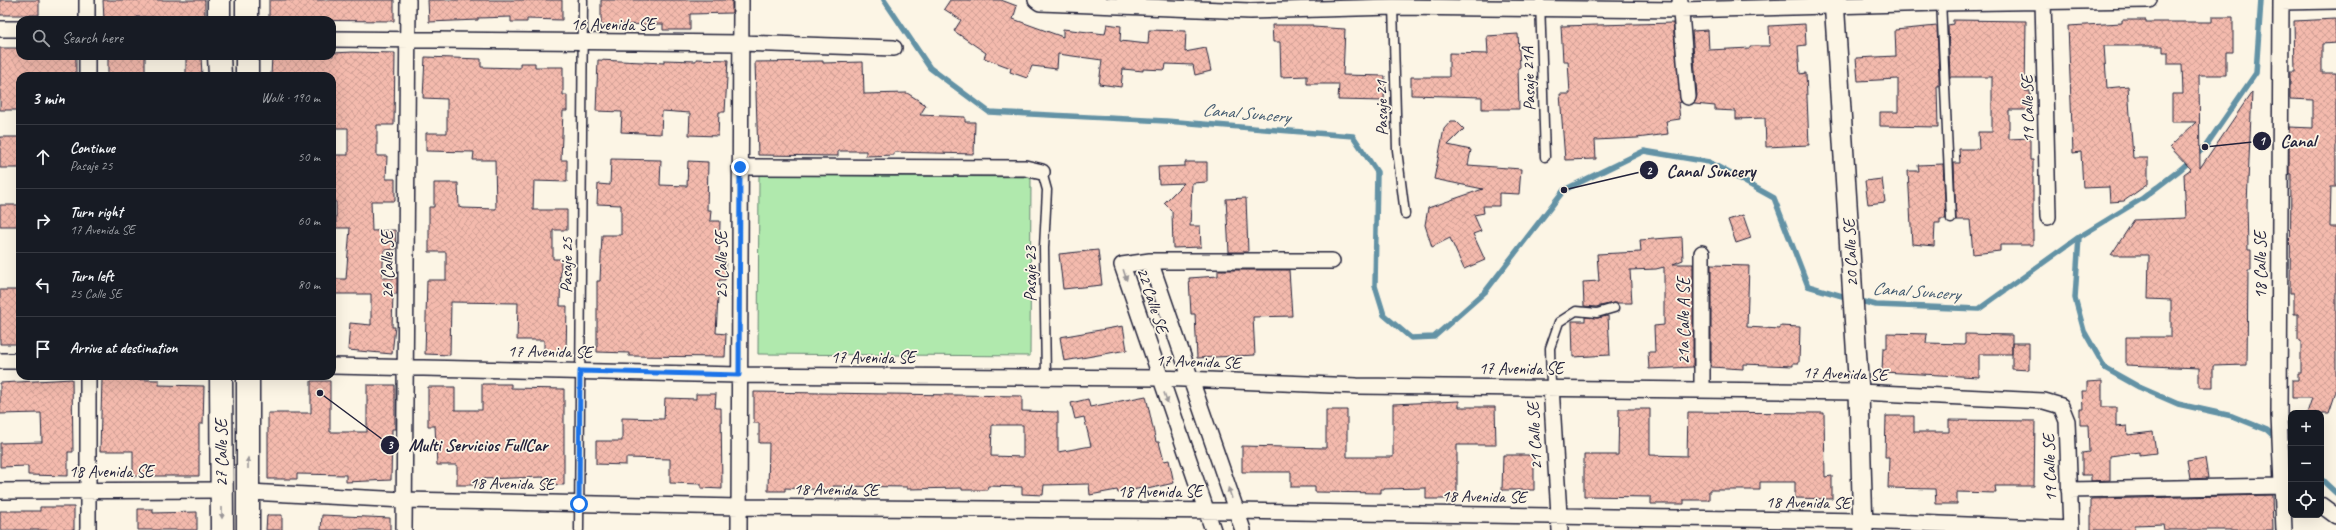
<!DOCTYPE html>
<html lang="en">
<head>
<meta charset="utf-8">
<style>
	:root { --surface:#171b24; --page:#242831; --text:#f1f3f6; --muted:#9ea1a6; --line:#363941 }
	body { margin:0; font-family:Caveat,sans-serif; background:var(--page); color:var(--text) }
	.controls { position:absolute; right:12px; bottom:12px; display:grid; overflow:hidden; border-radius:8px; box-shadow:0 4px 16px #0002 }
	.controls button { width:36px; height:36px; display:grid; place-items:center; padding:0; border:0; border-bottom:1px solid var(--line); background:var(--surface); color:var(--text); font:20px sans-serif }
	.stop { position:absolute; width:12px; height:12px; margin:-9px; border:3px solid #1a73e8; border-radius:50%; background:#fff }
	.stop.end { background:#1a73e8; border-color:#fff; box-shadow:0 1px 4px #0008 }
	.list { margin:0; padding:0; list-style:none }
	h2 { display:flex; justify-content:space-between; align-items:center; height:52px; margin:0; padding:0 16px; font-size:17px }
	h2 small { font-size:13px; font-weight:400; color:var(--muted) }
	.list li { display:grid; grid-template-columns:26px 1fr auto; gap:12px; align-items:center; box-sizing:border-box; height:64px; padding:0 16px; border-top:1px solid var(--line) }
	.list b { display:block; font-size:15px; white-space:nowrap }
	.list p { margin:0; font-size:13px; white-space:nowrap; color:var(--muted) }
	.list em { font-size:13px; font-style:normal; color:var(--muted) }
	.icon { flex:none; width:22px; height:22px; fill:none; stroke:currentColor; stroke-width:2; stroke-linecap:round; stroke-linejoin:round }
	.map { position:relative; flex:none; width:2336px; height:530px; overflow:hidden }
	.search { position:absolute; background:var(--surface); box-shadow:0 4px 16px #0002; left:16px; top:16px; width:320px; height:44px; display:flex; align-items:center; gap:10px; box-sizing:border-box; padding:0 14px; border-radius:12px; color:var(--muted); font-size:15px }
	.panel { position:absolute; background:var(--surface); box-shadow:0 4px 16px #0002; left:16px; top:72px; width:320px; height:308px; border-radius:12px }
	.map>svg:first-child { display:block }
	.green { fill:#b0e9ad; stroke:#698674 }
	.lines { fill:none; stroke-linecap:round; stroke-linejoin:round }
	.stream { stroke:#6392a5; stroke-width:5.5 }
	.building { fill:url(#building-cross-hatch); stroke:#22223b; fill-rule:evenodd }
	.service-casing { stroke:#22223b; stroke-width:11 }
	.minor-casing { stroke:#22223b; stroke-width:18 }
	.tertiary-casing { stroke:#22223b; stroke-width:22 }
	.secondary-casing { stroke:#22223b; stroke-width:25 }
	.service { stroke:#fcf5e5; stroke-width:8 }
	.minor { stroke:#fcf5e5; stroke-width:15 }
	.tertiary { stroke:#fcf5e5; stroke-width:19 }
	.secondary { stroke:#fcf5e5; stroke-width:22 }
	.oneway { fill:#9a9698 }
	.route { stroke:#1a73e8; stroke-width:5 }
	.labels { text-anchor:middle; stroke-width:3.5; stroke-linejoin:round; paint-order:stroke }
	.street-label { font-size:17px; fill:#22223b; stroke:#fcf5e5 }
	.water-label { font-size:18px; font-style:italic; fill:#425a70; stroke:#fcf5e5 }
	.leader { fill:none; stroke:#22223b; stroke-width:1.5 }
	.callout-dot { fill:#22223b; stroke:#fcf5e5; stroke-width:1.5 }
	.mark-label { font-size:12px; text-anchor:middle; font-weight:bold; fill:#fff }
	.callout-label { font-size:18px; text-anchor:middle; font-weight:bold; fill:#22223b; stroke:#fcf5e5; stroke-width:3.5; stroke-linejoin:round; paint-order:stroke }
</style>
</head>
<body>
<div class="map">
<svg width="2336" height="530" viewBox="0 0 2336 530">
	<defs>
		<pattern id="building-cross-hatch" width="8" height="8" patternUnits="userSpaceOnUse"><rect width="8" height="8" fill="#f4baad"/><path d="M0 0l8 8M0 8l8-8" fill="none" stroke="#d1a096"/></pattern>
	</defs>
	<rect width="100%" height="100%" fill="#fcf5e5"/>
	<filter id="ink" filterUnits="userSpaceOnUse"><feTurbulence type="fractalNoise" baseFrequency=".025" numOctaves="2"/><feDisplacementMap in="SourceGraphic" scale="8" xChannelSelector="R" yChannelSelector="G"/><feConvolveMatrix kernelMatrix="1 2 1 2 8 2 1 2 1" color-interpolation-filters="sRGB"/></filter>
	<g filter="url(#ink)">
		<!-- green -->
		<path class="green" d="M759,175L1031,177L1030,356L758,354Z"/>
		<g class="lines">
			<!-- stream -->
			<path class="stream" d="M884,0L930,68L989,112L1166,121L1353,136L1377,172L1375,286L1384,315L1411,338L1434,337L1485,292L1564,190L1644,151L1709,162L1774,198L1808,286L1849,298
				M2079,237L2143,198L2181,169L2205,147L2256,73L2261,0
				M1857,300L1876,305L1979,309L2079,237L2075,298L2084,331L2105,368L2139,387L2178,404L2232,416L2267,430L2291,452
				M2321,479L2336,493"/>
		</g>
		<!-- building -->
		<path class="building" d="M0,0H39V15H0Z
			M103,0H205V20H179V17H137V20H104Z
			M269,0H394V21L269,20Z
			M428,0H562V20L527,19V22H511V17L478,18V20L429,22Z
			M601,0H732V13L690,14V30H663V24L601,25Z
			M950,0H1001L1017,6L1013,19L1063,37V29L1105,34L1107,24L1121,26L1120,41L1148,44L1149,30L1186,31L1185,52L1206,48L1211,71L1195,75L1193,65L1166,64L1165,70L1143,69V71L1123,69L1121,87L1099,84L1102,60L1058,54L1057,69L1032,66L1027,78L1010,72L1011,68L984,58L986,53L954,31L961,20L944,9Z
			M2212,17H2233V52H2226V75H2199L2200,168L2252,92L2247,204L2248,250H2251V270H2248L2247,365L2213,366V387H2199V368L2126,365V337H2171V300L2148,299L2149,255H2111L2134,220L2186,218L2184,174L2191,169L2170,147L2196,122H2172V94H2183L2182,64H2168V52H2163V46H2104L2107,88L2128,86L2133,158H2148V184L2124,201L2110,202L2109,187L2083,188L2081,152L2073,153L2068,26L2122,23V20H2146V22H2212Z
			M2335,19L2336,43L2322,44V73H2336V187H2331L2330,227H2336V392L2329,413H2307L2312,398H2292V380H2298V373H2301V341H2298V314H2294V293H2290L2291,174H2289V127L2313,128V100L2290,99V72H2295L2294,21Z
			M1953,20L2026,21L2025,91H2030L2031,110H2009V139L2030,138V160H2033V245H2000V251L1973,254L1970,220H1956L1954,163H1960L1959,149H1979L1978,132H1992V77H1950L1948,25L1953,24Z
			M1673,23L1681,103L1678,102L1680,119L1666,121L1668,134L1637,138L1595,140L1596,159L1565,160L1560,94H1570L1568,61H1563L1561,26Z
			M1805,24L1806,45L1798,46L1800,74L1806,73L1809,145L1766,147L1765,118L1736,119V111L1715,110V106L1694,104L1697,96L1692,31L1708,30L1709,50L1750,48V46H1770L1769,26Z
			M1272,25H1313V27L1345,29L1343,75L1385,76L1384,101L1338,100L1339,84H1307V76L1281,77L1280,42H1273Z
			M1937,26L1939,77V86H1937L1938,127L1880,126V112H1898V79L1858,81L1856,58L1896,56L1895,30Z
			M1518,34L1520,67L1518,68L1519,109H1482V97L1411,95V77H1449V53L1488,54L1487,36Z
			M0,48H20L19,56H76V76H20V110H0Z
			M353,52L395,53L394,125H377V156H387L386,179H395V201H371L372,231L395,230L396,249L384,250L382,278H397V294H393L392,327H395L392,354L348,350L350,323L371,325V294H332V279H346L350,228H336V202L332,201L333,155H348V128H332V76H271L272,56H333V53Z
			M108,56H145V76H108Z
			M186,56H201L202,76H186Z
			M425,57L481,59V67L520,68V63H535V67H563V95H567V111H563L561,160H567V182L534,181L533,210H567V230H553V259H561L560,306H567L566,354L544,355V340H517L518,303L451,302L450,355L425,354L427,280H446V252H429V207H434V183H458L459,207L462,208L496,209L495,160H473L474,152L426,151V133H447V99L423,98Z
			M696,59L728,60L725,112H719L718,136L689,135L690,113L662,111L661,134L621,132L622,112L596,111L598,60L664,63V60L696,61Z
			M823,61V63L863,62L864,94L907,93L926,105L920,115L965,117V122H975L974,154L894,152V155L866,156V151H838V156L758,155L755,62Z
			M1451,121H1456L1464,129L1448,145L1471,150L1468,165L1521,169L1519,194L1499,193V206H1483L1484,213L1474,215L1481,231L1473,234L1485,260L1464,269L1450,238L1432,247L1425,225L1428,208L1483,189L1434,179L1444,129Z
			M0,137H20V168H0Z
			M611,159L661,160L660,185L687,186L688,161L708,162L707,210H711L710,221H720L719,260H726L725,280H719L716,333L726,334L725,357L629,356V353L597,352V281H600L602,235H621V205L597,204L598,184L610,185Z
			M1185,162H1207V182L1192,183L1190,226H1200L1201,247L1173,248L1172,211L1164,203L1184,183L1159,184L1158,167L1185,166Z
			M1943,164L1946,219H1940V223H1935L1934,246L1912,244L1908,171H1919L1918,165Z
			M1882,179L1885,202L1868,204L1865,181Z
			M1246,198L1248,252H1229L1226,199Z
			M0,205H20V226H0Z
			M1743,215L1751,238L1736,243L1728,220Z
			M1682,237L1683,260L1673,264H1693V367L1649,369L1648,352H1655L1654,326L1664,325V267L1656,269L1630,270L1632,303H1613L1596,307L1584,306L1583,282L1599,281L1597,254L1641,252L1640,240Z
			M1098,250L1102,285L1063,289L1059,254Z
			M1711,265L1749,266L1747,327L1780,329V326L1800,327L1799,363H1793V366L1743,364V369L1711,367Z
			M1218,270H1289L1292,316L1253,317L1255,355L1197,358L1195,314H1191L1189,278L1218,276Z
			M0,290H20V344H0Z
			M1608,316L1610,355L1573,357L1572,321H1585V317L1597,318Z
			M1123,326L1127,350L1064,361L1060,337Z
			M1887,333L1927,334L1926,343L1965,344V334L2012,335V354H1979V377L1882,372L1883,348H1887Z
			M2012,343H2029V370L2012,369Z
			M72,379L73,452H68V476L28,475V466L0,467V443L42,442L41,413L0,414V383Z
			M102,379L159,380V385L204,386L203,424H199V476H133V451H100Z
			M311,381H330V432H367V385H395V429H392L391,480L346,482V475L297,474V479H268V413H311Z
			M2102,381V407H2116V427L2127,426L2128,435L2153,432L2156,453L2140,455V452L2110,456V480L2091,481V475H2082V453L2089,452L2088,425H2080V409H2083L2082,391H2087V382Z
			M482,384H511V388L564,389V485L544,484V477L479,479V485H457V465H437L435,426H428V387H455V410H482Z
			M754,392L1022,396V411L1058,412V452L1091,446L1084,417L1075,419L1071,403L1088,399L1090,407L1146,396L1156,442H1159L1164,461L1169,460L1174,483L1143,490L1142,488L1118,493L1117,490L1090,495L1089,484L1044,485L1043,495L1022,494V487L988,486L987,490H962V488L907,489V487L833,486V490L785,488V491H768L769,443H759V423H754ZM992,425H1023V457L991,456Z
			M696,394H716L715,408H721L722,489L701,488V484L670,483V459L626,458V465L596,464V441H622V418L664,419L665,398L696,399Z
			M1459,401V407H1495L1496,445H1457V499H1426V488L1381,489V493L1315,492V487H1291V472H1242V446L1326,448V410H1347V457H1393V404Z
			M1619,409H1650V455L1687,456L1688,412L1824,413L1825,477L1832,476V499L1795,498V482H1760V490H1709V500H1684V504H1651V497L1584,496V455H1618Z
			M1886,416H1914V432H1949V420L2035,421L2034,486H1995L1996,493L1957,492V504H1936L1935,489L1888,488L1889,457H1885Z
			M1503,455H1534V490H1502Z
			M2205,458L2208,478L2190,479L2187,461Z
			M2272,495L2273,530H2164L2163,524L2135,525V530H2091V499Z
			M40,507H74V530H0V511H40Z
			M138,509H153V513L197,512V530H138Z
			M267,515H282V530H266Z
			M322,515L390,518V530H321Z"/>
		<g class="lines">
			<defs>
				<path id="service" d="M1540,0L1545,157
					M1941,0L1951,219
					M1393,5L1397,150L1405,214
					M1042,172L1047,190L1044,248L1046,377
					M1551,387L1550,348L1559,322L1576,311L1597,313L1614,308
					M579,530L583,0"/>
				<path id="minor" d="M1036,0L1040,3L1250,11L1393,7L1680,10L1941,3L2149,0
					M2043,0L2048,217
					M2281,0L2279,416L2284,530
					M1680,1L1688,97
					M2281,2L2336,1
					M87,20V0
					M0,29H20
					M332,39L742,43L894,48
					M87,56V76
					M740,167L1025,168L1042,172
					M1702,253V389
					M1150,261L1243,530
					M0,361H20
					M332,366L739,375L1159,378L1357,386L1859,392L2044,401L2061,406L2067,421L2071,530
					M88,376V530
					M1551,387L1560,530
					M2069,490L2282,486
					M0,491L222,490
					M248,492L404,500L739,507L1236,511L1862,521L2071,529
					M2321,505L2336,516
					M404,530L408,0
					M739,530L741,0
					M1213,530L1122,265L1150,261H1332"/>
				<path id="tertiary" d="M1834,0L1859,392L1863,530"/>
				<path id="secondary" d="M219,0V20
					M247,0V20
					M219,56L220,76
					M247,56V76
					M221,376L222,530
					M248,376V530"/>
			</defs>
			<!-- service casing -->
			<use href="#service" class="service-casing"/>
			<!-- minor casing -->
			<use href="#minor" class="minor-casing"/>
			<!-- tertiary casing -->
			<use href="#tertiary" class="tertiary-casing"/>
			<!-- secondary casing -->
			<use href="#secondary" class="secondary-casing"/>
			<!-- service -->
			<use href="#service" class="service"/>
			<!-- minor -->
			<use href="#minor" class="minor"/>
			<!-- tertiary -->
			<use href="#tertiary" class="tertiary"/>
			<!-- secondary -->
			<use href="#secondary" class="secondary"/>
		</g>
		<!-- one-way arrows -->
		<defs><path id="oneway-solid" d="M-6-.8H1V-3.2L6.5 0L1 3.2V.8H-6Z"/></defs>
		<g class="oneway">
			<use href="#oneway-solid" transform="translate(1125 275) rotate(72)"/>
			<use href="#oneway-solid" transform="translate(1166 398) rotate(70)"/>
			<use href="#oneway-solid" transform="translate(248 463) rotate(-90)"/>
			<use href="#oneway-solid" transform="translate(1230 493) rotate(-109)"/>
			<use href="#oneway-solid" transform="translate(222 513) rotate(90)"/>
		</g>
	</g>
	<g class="lines" filter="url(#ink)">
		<!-- route -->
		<path class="route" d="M579,504L580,371L739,375L740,167"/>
	</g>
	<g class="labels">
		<!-- street labels -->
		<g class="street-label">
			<text x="613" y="30">16 Avenida SE</text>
			<text transform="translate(1528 79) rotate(-92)" y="6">Pasaje 21A</text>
			<text transform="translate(1381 108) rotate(-91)" y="6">Pasaje 21</text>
			<text transform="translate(2027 109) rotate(-91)" y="6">19 Calle SE</text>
			<text transform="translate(1850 253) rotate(-93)" y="6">20 Calle SE</text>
			<text transform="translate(387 265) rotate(-90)" y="6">26 Calle SE</text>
			<text transform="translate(566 265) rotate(-89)" y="6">Pasaje 25</text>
			<text transform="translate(721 265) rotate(-90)" y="6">25 Calle SE</text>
			<text transform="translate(2260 265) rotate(-90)" y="6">18 Calle SE</text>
			<text transform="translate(1030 274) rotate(-90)" y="6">Pasaje 23</text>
			<text transform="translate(1153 300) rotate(72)" y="6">22 Calle SE</text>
			<text transform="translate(1683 321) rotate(-90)" y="6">21a Calle A SE</text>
			<text transform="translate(550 351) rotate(1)" y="6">17 Avenida SE</text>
			<text x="873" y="363">17 Avenida SE</text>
			<text transform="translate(1198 361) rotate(2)" y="6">17 Avenida SE</text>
			<text x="1521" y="374">17 Avenida SE</text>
			<text transform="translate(1845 373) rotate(2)" y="6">17 Avenida SE</text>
			<text transform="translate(1534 436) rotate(-93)" y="6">21 Calle SE</text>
			<text transform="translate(221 453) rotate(-90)" y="6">27 Calle SE</text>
			<text transform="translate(2049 468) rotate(-92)" y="6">19 Calle SE</text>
			<text x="111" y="477">18 Avenida SE</text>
			<text transform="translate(512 483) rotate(1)" y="6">18 Avenida SE</text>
			<text transform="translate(836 489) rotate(1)" y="6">18 Avenida SE</text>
			<text x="1160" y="497">18 Avenida SE</text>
			<text transform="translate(1484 496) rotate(1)" y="6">18 Avenida SE</text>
			<text transform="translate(1808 502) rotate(1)" y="6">18 Avenida SE</text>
		</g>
		<!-- water labels -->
		<g class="water-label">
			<text transform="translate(1246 113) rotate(5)" y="6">Canal Suncery</text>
			<text transform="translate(1916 291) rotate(4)" y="6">Canal Suncery</text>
		</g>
	</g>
	<!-- callouts -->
	<path class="leader" d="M2205 147L2262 141M1564 190L1649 170M320 393L390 445"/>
	<g class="callout-dot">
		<circle cx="2205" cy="147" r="4"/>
		<circle cx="1564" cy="190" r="4"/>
		<circle cx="320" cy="393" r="4"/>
		<circle cx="2262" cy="141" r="10"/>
		<circle cx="1649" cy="170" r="10"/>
		<circle cx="390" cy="445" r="10"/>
	</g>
	<g class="mark-label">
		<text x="2262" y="145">1</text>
		<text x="1649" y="175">2</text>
		<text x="390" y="449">3</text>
	</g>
	<g class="callout-label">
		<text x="2298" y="147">Canal</text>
		<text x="1711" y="177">Canal Suncery</text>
		<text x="478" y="451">Multi Servicios FullCar</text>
	</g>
</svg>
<div class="controls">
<button>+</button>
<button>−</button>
<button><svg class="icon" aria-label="locate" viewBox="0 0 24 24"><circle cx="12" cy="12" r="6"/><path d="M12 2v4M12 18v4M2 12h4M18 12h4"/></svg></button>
</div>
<div class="stop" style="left:579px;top:504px"></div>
<div class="stop end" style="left:740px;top:167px"></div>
<div class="search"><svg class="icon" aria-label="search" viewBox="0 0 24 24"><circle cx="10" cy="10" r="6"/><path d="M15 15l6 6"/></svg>Search here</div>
<section class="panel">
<h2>3 min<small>Walk · 190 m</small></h2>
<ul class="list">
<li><svg class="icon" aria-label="ahead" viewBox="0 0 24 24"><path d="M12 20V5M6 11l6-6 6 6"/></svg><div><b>Continue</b><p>Pasaje 25</p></div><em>50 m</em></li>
<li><svg class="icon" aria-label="right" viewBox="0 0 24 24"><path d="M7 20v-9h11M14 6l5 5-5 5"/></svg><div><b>Turn right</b><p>17 Avenida SE</p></div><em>60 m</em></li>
<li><svg class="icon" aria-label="left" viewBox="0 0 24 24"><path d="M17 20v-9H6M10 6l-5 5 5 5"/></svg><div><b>Turn left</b><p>25 Calle SE</p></div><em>80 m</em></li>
<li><svg class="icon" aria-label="arrive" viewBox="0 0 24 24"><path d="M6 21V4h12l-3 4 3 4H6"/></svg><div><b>Arrive at destination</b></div></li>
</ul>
</section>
</div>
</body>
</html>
